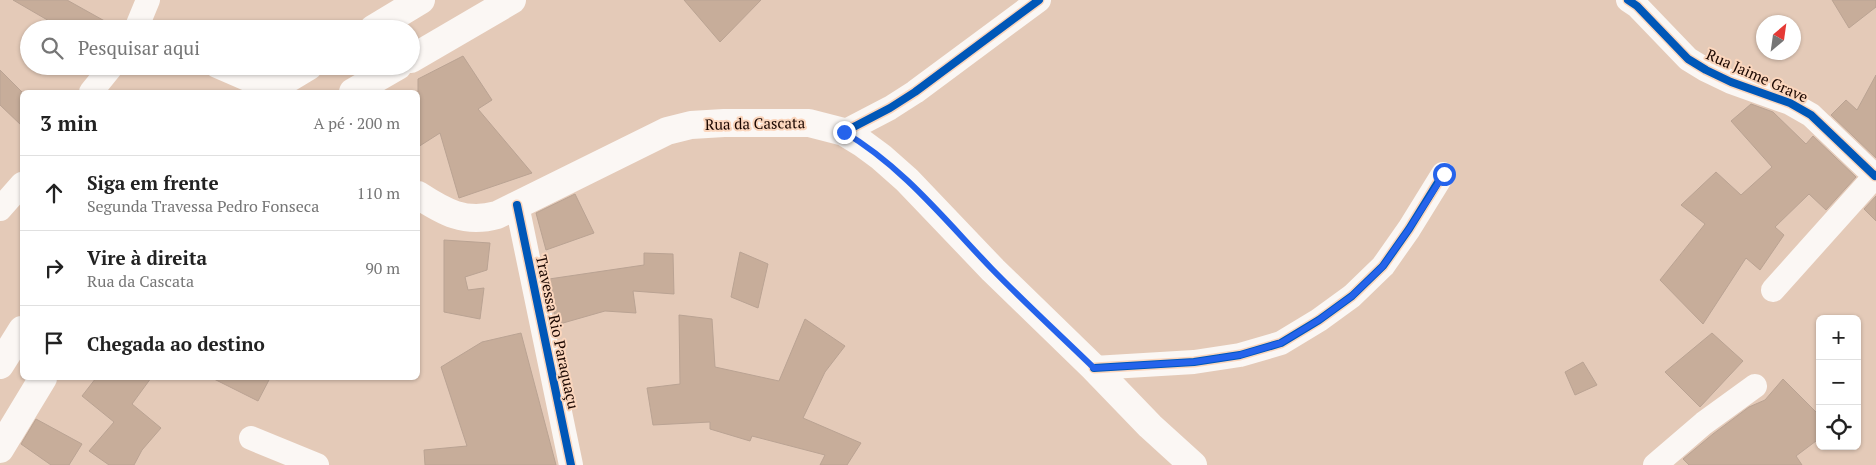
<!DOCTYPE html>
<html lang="pt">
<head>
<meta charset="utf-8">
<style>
	:root { --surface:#fff; --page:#f2f2f2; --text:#222; --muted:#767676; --line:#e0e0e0 }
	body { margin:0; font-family:"PT Serif",serif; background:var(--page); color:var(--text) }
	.controls { position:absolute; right:15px; bottom:15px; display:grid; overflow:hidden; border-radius:8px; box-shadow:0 1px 4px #0004 }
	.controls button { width:45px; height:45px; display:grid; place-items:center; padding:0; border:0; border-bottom:1px solid var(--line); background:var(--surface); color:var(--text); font:25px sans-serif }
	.compass { position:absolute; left:1756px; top:15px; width:45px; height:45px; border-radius:50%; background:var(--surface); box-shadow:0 1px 4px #0004; rotate:29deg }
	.stop { position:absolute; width:15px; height:15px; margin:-11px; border:4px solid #2563eb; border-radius:50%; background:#fff }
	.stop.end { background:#2563eb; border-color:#fff; box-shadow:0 1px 5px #0008 }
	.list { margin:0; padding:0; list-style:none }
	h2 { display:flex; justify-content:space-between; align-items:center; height:65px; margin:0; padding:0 20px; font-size:21px }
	h2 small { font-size:16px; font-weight:400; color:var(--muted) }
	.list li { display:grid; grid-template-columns:32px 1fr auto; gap:15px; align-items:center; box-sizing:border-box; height:75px; padding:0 20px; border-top:1px solid var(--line) }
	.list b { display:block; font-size:19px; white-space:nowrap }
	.list p { margin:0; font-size:16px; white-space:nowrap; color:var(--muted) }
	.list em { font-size:16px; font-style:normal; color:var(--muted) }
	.icon { flex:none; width:28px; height:28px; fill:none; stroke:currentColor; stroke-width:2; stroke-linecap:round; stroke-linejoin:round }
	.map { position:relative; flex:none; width:1876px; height:465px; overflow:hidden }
	.search { position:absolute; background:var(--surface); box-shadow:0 1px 4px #0004; left:20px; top:20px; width:400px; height:55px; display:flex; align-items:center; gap:12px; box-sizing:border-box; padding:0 18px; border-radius:28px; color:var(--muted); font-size:19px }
	.panel { position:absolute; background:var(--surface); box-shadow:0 1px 4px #0004; left:20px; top:90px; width:400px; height:290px; border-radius:8px }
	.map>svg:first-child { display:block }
	.building { fill:#c7ad9a; stroke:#baa393 }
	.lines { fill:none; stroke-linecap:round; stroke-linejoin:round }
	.street { stroke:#fbf7f4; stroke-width:24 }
	.secondary { stroke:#fbf7f4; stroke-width:28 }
	.primary { stroke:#fbf7f4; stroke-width:28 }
	.cycleway-casing { stroke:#fbd6bd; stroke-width:11 }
	.cycleway { stroke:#0057b8; stroke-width:8 }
	.route { stroke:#2563eb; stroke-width:6 }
	.labels { text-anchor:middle; stroke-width:4; stroke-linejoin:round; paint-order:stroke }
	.street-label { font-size:15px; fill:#1b0700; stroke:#fbd6bd }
</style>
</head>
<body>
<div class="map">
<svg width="1876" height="465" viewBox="0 0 1876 465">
	<rect width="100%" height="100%" fill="#e4cab8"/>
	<!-- building -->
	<path class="building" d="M13,0H67L119,29H63Z
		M684,0H761L720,42Z
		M1832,0H1876V7L1849,28Z
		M463,56L492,100L478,109L532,173L459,198L440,133L418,147V79Z
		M0,70L22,92V126L0,105Z
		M1876,75V158L1831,115L1846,100L1857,110Z
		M1751,104L1773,112L1806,144L1813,136L1856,177L1826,210L1809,194L1775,227L1784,235L1760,270L1746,258L1703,324L1660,280L1705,224L1681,205L1716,172L1741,195L1772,167L1731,121Z
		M575,194L594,233L546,250L536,213Z
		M1876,196V221L1864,209Z
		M444,240L490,243L487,270L465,277L468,290L484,288L480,319L444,312Z
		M740,252L768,264L758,308L731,297Z
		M644,253L673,254L674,294L633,291L636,313L605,311L556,325L549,279L644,265Z
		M679,315L712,319L715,367L779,381L805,319L845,346L825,372L803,418L861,443L847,465H820L825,455L752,436L750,441L710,429V422L653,425L647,388L680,384Z
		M521,333L556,465H425L424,450L467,446L441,367L482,342Z
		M1712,333L1743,361L1700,407L1665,372Z
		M1583,362L1597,385L1575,395L1565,372Z
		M96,378H151L132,404L161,428L142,450L134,465H109L89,451L114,422L82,396Z
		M212,378H270L258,401Z
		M1783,379L1820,416V438L1796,456L1802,465H1689L1683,459L1713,434L1749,407L1765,400Z
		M36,419L82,444L69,465H51L21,444Z"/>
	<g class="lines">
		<!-- street -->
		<path class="street" d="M1628,0L1637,6L1688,59L1706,70L1731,82L1790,103L1811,115L1875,176
			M136,29L148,0
			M217,66L270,89
			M91,92L112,66
			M844,132L890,108L915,92L1039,0
			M517,205L571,465
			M0,209L22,184
			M1773,290L1876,175
			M1094,368L1194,362L1240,355L1281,343L1319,320L1352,296L1383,266L1409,229L1443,174
			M251,438L317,465
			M1655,465L1704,423L1755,386"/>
		<!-- secondary -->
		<path class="secondary" d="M418,195C444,212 465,224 497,215L667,131L691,125L724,123H809L844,132L862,143L881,157L907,180L993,270L1094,368L1150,426L1193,465"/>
		<!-- primary -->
		<path class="primary" d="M373,29L421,0
			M411,59L512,0
			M266,92L309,66
			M353,92L398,66
			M0,365L22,330
			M0,449L43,378"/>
		<defs>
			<path id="cycleway" d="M1628,0L1637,6L1688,59L1706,70L1731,82L1790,103L1811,115L1875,176L1876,175
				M844,132L890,108L915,92L1039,0
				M517,205L571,465
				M1094,368L1194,362L1240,355L1281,343L1319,320L1352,296L1383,266L1409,229L1443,174"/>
		</defs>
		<!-- cycleway casing -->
		<use href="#cycleway" class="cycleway-casing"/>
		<!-- cycleway -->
		<use href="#cycleway" class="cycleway"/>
	</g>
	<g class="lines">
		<!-- route -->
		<path class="route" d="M844,132C902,166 945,220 991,268C1024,302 1060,335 1094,368L1194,362L1240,355L1281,343L1319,320L1352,296L1383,266L1409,229L1444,174"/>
	</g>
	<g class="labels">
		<!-- street labels -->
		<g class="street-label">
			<text transform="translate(1757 76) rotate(24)" y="5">Rua Jaime Grave</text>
			<text transform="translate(755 124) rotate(-1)" y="5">Rua da Cascata</text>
			<text transform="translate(557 332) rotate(78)" y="5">Travessa Rio Paraquaçu</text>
		</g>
	</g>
</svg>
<div class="controls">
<button>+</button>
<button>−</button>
<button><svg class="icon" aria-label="locate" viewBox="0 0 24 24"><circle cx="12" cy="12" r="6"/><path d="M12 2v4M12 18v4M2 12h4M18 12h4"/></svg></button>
</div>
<svg class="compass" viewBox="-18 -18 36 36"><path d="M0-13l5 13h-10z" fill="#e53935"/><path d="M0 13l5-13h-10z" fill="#767676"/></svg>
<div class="stop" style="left:1444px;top:174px"></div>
<div class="stop end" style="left:844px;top:132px"></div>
<div class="search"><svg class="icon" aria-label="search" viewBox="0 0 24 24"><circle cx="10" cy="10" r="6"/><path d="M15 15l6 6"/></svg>Pesquisar aqui</div>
<section class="panel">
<h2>3 min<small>A pé · 200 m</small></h2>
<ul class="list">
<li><svg class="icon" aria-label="ahead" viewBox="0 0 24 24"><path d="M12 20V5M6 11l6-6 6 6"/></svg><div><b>Siga em frente</b><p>Segunda Travessa Pedro Fonseca</p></div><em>110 m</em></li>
<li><svg class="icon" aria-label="right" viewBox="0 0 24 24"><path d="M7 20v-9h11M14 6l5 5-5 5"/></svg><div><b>Vire à direita</b><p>Rua da Cascata</p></div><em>90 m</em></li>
<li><svg class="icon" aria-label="arrive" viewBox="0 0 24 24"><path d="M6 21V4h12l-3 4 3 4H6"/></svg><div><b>Chegada ao destino</b></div></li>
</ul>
</section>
</div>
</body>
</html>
